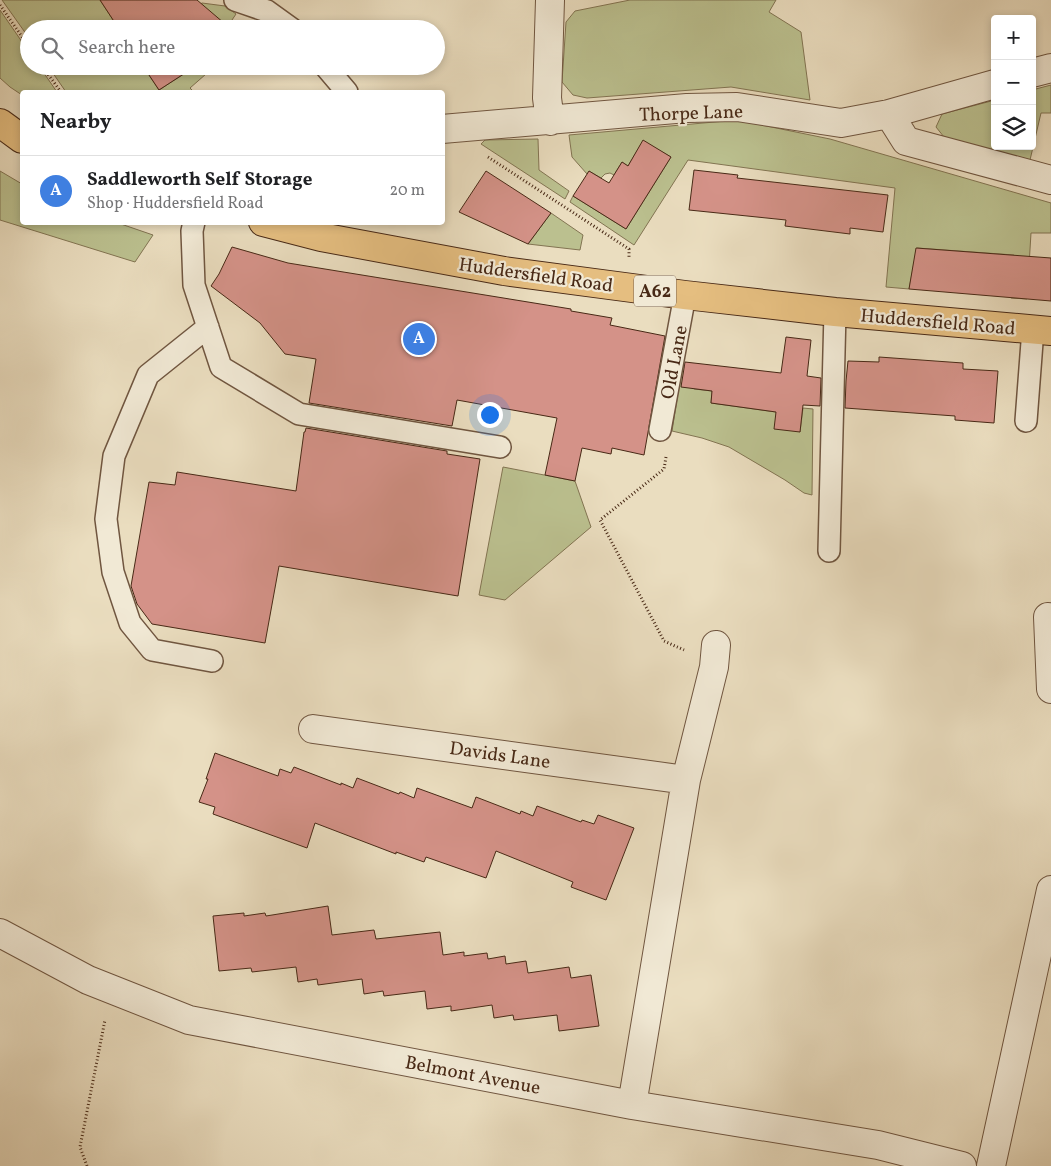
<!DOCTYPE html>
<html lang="en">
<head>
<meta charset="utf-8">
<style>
	:root { --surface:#fff; --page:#f2f2f2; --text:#202124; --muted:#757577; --line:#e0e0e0; --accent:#8f2418 }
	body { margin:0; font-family:Vollkorn,serif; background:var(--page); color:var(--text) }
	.controls { position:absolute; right:15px; top:15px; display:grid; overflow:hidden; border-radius:5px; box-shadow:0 2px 8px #0003 }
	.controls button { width:45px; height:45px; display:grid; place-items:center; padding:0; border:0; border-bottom:1px solid var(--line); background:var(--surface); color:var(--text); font:25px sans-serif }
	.you { position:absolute; left:489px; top:414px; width:18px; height:18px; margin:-12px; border:4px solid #fff; border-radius:50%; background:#1a73e8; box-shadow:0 0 0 8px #1a73e833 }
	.badge { display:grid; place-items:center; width:32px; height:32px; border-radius:50%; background:var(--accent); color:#fff; font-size:16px; font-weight:700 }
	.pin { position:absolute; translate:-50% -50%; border:2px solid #fff; box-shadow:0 1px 5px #0006 }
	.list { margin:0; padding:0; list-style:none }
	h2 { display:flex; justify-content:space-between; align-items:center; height:65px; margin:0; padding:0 20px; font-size:21px }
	h2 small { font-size:16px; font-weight:400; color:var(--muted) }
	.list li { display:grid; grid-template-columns:32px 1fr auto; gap:15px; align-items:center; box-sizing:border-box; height:70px; padding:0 20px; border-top:1px solid var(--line) }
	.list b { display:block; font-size:19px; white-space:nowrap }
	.list p { margin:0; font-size:16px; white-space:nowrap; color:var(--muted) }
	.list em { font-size:16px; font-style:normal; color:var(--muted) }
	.icon { flex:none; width:28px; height:28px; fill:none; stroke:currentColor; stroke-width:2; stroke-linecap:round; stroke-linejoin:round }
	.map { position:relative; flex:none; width:1051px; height:1166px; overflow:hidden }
	.search { position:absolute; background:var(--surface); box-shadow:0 2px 8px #0003; left:20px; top:20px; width:425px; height:55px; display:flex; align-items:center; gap:12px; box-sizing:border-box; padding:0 18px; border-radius:28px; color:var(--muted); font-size:19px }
	.panel { position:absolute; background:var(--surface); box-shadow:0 2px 8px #0003; left:20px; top:90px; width:425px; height:135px; border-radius:5px }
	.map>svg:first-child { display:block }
	.green { fill:#bbc08f; stroke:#827452 }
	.building { fill:#d49288; stroke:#482916 }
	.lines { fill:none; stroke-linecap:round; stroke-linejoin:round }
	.service-casing { stroke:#705640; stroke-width:24 }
	.minor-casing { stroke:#705640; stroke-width:30 }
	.primary-casing { stroke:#482916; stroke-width:30 }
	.path { stroke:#482916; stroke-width:3; stroke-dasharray:1 2.5; stroke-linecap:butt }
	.service { stroke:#f1e9d5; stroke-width:21 }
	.minor { stroke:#f1e9d5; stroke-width:28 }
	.primary { stroke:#e5be80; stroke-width:28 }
	.labels { text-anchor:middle; stroke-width:4.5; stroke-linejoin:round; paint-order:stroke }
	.shield { fill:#f1e9d5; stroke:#7b634f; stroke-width:1 }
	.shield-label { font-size:18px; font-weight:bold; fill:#482916 }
	.street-label { font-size:19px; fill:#482916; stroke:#f1e9d5 }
</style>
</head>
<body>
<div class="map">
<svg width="1051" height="1166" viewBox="0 0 1051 1166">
	<rect width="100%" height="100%" fill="#eaddbf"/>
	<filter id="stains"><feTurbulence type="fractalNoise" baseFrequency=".004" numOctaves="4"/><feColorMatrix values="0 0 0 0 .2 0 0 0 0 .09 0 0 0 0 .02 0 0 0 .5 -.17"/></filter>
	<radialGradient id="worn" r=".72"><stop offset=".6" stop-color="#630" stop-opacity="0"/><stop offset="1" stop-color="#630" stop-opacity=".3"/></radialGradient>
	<!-- green -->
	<path class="green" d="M2,0H100L119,29H29V38Z
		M630,0H776L769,12L801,32L810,100L731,87L587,98L573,95L562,82L566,22L575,11Z
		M202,3L225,6L236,14L226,29L178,19Z
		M0,10L29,52V66H39L57,92H22V95L10,87L0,78Z
		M48,66H143L159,90L196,66H200L206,74L190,88L194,92H66Z
		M1051,85V113H1041L1030,160L944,137L936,127L942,114L995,100V146H1032V90Z
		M737,120L830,139L1051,203V233H1031L1027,299L1011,298L1014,255L917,248L909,289L886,287L895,188L688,160L634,245L570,202L573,196L626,229L671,157L643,141L628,166L622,162L614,175L610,173L605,174L601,178L589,171L587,174L572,157L569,135Z
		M538,139L539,170L569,191L565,199L481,144L485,140Z
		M0,171L22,184V222L118,223L153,235L135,262L0,220Z
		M551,213L583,235L580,250L528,244Z
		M682,367L696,369L694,389L712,391L711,403L776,412L800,432L803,408L813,409L812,495L804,493L785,480L729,447L702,438L672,431Z
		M503,467L575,481L591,527L505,600L479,595Z"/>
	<!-- building -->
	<path class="building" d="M100,0H197L231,29H119Z
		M143,66H196L159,90Z
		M643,140L671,157L626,229L573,196L589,171L609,183L622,162L628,166Z
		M694,170L738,175L737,178L888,195L883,232L850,228V234L785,226L786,220L689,210Z
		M486,171L551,213L528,244L459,212Z
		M232,247L288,263L571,309V311L612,318L610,325L665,336L644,455L612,448L611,454L582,448L575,481L545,475L557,418L457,400L452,426L309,403L316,359L285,354L260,323L211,286L219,274Z
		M916,248L1051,258V301L909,289Z
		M786,337L811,340L807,376L821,378L820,406L803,405L800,432L774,429L776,412L711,403L712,391L681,387L685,362L781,373Z
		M879,357L963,363V369L998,371L994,423L955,420V416L845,408L846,381L848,361L879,362Z
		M306,428L447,451V454L480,459L458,596L279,566L265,643L152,624L137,604L131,586L149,482L175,485L177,472L296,491L304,432H305Z
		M215,753L278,776L280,769L291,773L294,767L341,785V783L353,788L357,778L399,794L400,792L414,798L417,788L472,808L476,797L520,814L521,811L533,816L537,806L581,822L582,820L594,824L598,815L634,828L606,900L571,887L573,882L496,851L486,878L426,857L424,862L396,852V854L315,823L307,848L213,814L215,807L199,802L208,779H206Z
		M328,906L332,935L374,930L376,939L440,932L443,955L464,952V956L487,953L488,959L505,956L506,964L526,961L528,973L569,967L571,978L591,975L599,1026L559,1031L557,1015L514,1020L513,1015L494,1018L492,1005L451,1011V1006L427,1009L425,991L384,996L383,991L364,994L362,979L318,985L317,979L298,982L296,967L252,972L251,968L219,971L213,916L244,913V916L265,913L266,916Z"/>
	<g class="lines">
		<defs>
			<path id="service" d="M235,0L267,11L292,29
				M325,66L347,92
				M194,222L192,231L194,285L221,367L299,414L500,447
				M208,327L148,375L114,456L106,519L113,572L130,623L152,650L212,661
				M1026,421L1033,329
				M660,430L685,295
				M829,551L835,312"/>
			<path id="minor" d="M1032,73L1051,68
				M889,114L906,141L1051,180
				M550,121L547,98L550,0
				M442,129L687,108L737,107L841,123L889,114L995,84
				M1048,617L1051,689
				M313,729L686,780
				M0,933L88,980L189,1020L632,1105L878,1145L962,1166
				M632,1105L686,780L714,667L716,645
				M991,1166L1051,890"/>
			<path id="primary" d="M0,123L22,139
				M263,222L321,237L504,271L685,295L835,312L1051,331"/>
		</defs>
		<!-- service casing -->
		<use href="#service" class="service-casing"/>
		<!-- minor casing -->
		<use href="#minor" class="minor-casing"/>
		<!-- primary casing -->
		<use href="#primary" class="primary-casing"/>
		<!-- path -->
		<path class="path" d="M0,5L29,47
			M42,66L61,92
			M488,157L629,249V257
			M666,457L664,469L600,520L664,641L684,650
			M87,1166L80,1147L105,1020"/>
		<!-- service -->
		<use href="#service" class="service"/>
		<!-- minor -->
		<use href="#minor" class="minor"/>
		<!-- primary -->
		<use href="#primary" class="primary"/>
	</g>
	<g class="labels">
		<!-- shield labels -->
		<rect class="shield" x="634" y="275.5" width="42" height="31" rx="4"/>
		<g class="shield-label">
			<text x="655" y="297">A62</text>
		</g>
		<!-- street labels -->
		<g class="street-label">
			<text transform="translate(691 112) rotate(-2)" y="7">Thorpe Lane</text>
			<text transform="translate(536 274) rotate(8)" y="7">Huddersfield Road</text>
			<text transform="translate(938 321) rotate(5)" y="7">Huddersfield Road</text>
			<text transform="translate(673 362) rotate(-79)" y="7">Old Lane</text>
			<text transform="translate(500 754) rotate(8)" y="7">Davids Lane</text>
			<text transform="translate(473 1074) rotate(11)" y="7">Belmont Avenue</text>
		</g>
	</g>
	<rect width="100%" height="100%" filter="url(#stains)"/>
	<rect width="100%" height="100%" fill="url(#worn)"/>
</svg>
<div class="controls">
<button>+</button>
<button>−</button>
<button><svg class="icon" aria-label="layers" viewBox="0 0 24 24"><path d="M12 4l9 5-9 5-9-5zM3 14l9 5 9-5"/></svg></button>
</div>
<div class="you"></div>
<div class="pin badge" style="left:419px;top:339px;background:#3f7fe0">A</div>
<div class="search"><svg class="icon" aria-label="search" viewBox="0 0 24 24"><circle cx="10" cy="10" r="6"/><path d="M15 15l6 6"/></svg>Search here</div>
<section class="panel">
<h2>Nearby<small></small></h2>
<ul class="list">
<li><span class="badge" style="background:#3f7fe0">A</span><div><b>Saddleworth Self Storage</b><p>Shop · Huddersfield Road</p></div><em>20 m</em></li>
</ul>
</section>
</div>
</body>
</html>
